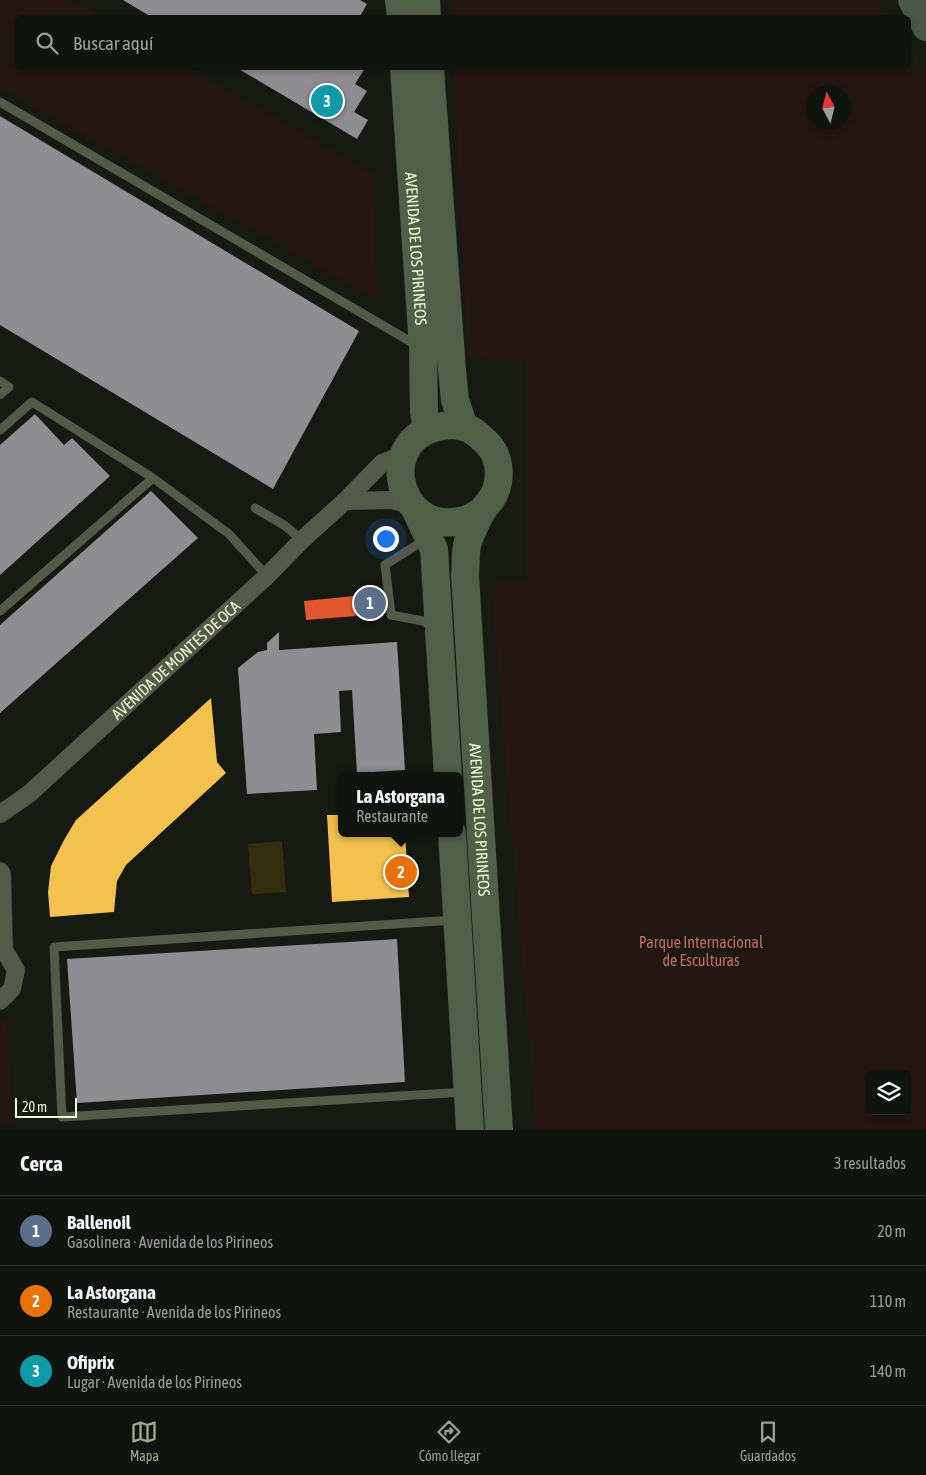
<!DOCTYPE html>
<html lang="es">
<head>
<meta charset="utf-8">
<style>
	:root { --surface:#10140e; --page:#191d17; --text:#f1f3f6; --muted:#9c9e9e; --line:#30332e; --accent:#a1ac8d }
	body { margin:0; font-family:"Asap Condensed",sans-serif; background:var(--page); color:var(--text) }
	.controls { position:absolute; right:15px; bottom:15px; display:grid; overflow:hidden; border-radius:8px; box-shadow:0 2px 8px #0003 }
	.controls button { width:45px; height:45px; display:grid; place-items:center; padding:0; border:0; border-bottom:1px solid var(--line); background:var(--surface); color:var(--text); font:25px sans-serif }
	.compass { position:absolute; left:806px; top:85px; width:45px; height:45px; border-radius:50%; background:var(--surface); box-shadow:0 2px 8px #0003; rotate:353deg }
	.scale { position:absolute; left:15px; bottom:12px; width:62px; box-sizing:border-box; padding-left:5px; border:2px solid #ecfacf; border-top:0; font-size:14px; line-height:18px; white-space:nowrap; color:#ecfacf; -webkit-text-stroke:4px #171d0e; paint-order:stroke }
	.you { position:absolute; left:385px; top:538px; width:18px; height:18px; margin:-12px; border:4px solid #fff; border-radius:50%; background:#1a73e8; box-shadow:0 0 0 8px #1a73e833 }
	.badge { display:grid; place-items:center; width:32px; height:32px; border-radius:50%; background:var(--accent); color:#fff; font-size:16px; font-weight:700 }
	.pin { position:absolute; translate:-50% -50%; border:2px solid #fff; box-shadow:0 1px 5px #0006 }
	.popup { position:absolute; left:338px; top:772px; width:125px; height:65px; box-sizing:border-box; display:grid; place-content:center; border-radius:8px; background:var(--surface); filter:drop-shadow(0 1px 4px #0005); font-size:16px; white-space:nowrap; color:var(--muted) }
	.popup b { font-size:19px; color:var(--text) }
	.popup::after { content:''; position:absolute; left:50%; top:100%; margin-left:-10px; border:10px solid transparent; border-top-color:var(--surface) }
	.list { margin:0; padding:0; list-style:none }
	h2 { display:flex; justify-content:space-between; align-items:center; height:65px; margin:0; padding:0 20px; font-size:21px }
	h2 small { font-size:16px; font-weight:400; color:var(--muted) }
	.list li { display:grid; grid-template-columns:32px 1fr auto; gap:15px; align-items:center; box-sizing:border-box; height:70px; padding:0 20px; border-top:1px solid var(--line) }
	.list b { display:block; font-size:19px; white-space:nowrap }
	.list p { margin:0; font-size:16px; white-space:nowrap; color:var(--muted) }
	.list em { font-size:16px; font-style:normal; color:var(--muted) }
	.icon { flex:none; width:28px; height:28px; fill:none; stroke:currentColor; stroke-width:2; stroke-linecap:round; stroke-linejoin:round }
	.map { position:relative; flex:none; width:926px; height:1130px; overflow:hidden }
	.search { position:absolute; background:var(--surface); box-shadow:0 2px 8px #0003; left:15px; right:15px; top:15px; height:55px; display:flex; align-items:center; gap:12px; box-sizing:border-box; padding:0 18px; border-radius:8px; color:var(--muted); font-size:19px }
	.sheet { height:275px; background:var(--surface) }
	nav { display:flex; justify-content:space-around; align-items:center; box-sizing:border-box; height:70px; border-top:1px solid var(--line); background:var(--surface); font-size:14px; color:var(--muted) }
	nav a { display:grid; justify-items:center; gap:2px }
	nav .on { color:var(--accent) }
	.map>svg:first-child { display:block }
	.green { fill:#241612; fill-rule:evenodd }
	.water { fill:#332e0e }
	.homes { fill:#f2c14e }
	.shops { fill:#e4572e }
	.industry { fill:#8d8d92 }
	.lines { fill:none; stroke-linecap:round; stroke-linejoin:round }
	.service { stroke:#545948; stroke-width:9 }
	.minor { stroke:#545948; stroke-width:18 }
	.primary { stroke:#515e48; stroke-width:28 }
	.motorway { stroke:#49574a; stroke-width:28 }
	.labels { text-anchor:middle; stroke-width:5; stroke-linejoin:round; paint-order:stroke }
	.street-label { font-size:16px; fill:#ecfacf; stroke:#171d0e }
	.park-label { font-size:16px; fill:#d16467; stroke:#171d0e }
</style>
</head>
<body>
<div class="map">
<svg width="926" height="1130" viewBox="0 0 926 1130">
	<rect width="100%" height="100%" fill="#161a12"/>
	<!-- green -->
	<path class="green" d="M0,0H71L102,17L18,18V68H189L372,173L377,300L0,88Z
		M451,0H878L890,17L452,18Z
		M909,46L926,73V1130H536L491,584L527,577V360L467,359L454,68H908ZM814,92H844V122H814ZM870,1074H907V1111H870Z
		M7,1018L13,1125L0,1126V1025Z"/>
	<!-- water -->
	<path class="water" d="M282,841L286,892L252,894L248,844Z"/>
	<!-- homes -->
	<path class="homes" d="M211,698L217,762L226,773L126,865L117,881L114,912L50,917L48,892L51,866L64,840L76,820Z
		M327,815H342V833H405L409,897L332,902Z"/>
	<!-- shops -->
	<path class="shops" d="M383,594V610L357,611V595Z
		M354,596L356,616L306,620L304,601Z"/>
	<!-- industry -->
	<path class="industry" d="M123,0H360L367,4L359,18H153Z
		M237,68H365L355,84L367,91L354,112L368,120L357,139Z
		M0,116L359,331L273,489L0,325Z
		M35,414L64,445L72,438L110,476L0,575V445Z
		M151,491L198,538L0,713V625Z
		M279,632V650L397,642L405,770L357,773L352,690L339,691L341,732L314,734L317,790L247,794L238,668L258,652L267,650V643Z
		M397,939L405,1082L77,1103L67,959Z"/>
	<g class="lines">
		<!-- service -->
		<path class="service" d="M0,102L418,346
			M0,381L9,387L0,395
			M0,430L32,402L153,478L229,534L267,576
			M255,508L284,525L302,540
			M426,539L385,565L391,615L423,621L434,628
			M0,611L153,478
			M454,920L54,947L62,1117L465,1092"/>
		<!-- minor -->
		<g class="minor">
			<path d="M345,501L391,500L411,505"/>
			<path id="s1" d="M0,814L29,794L267,576L302,540L345,501L382,463L404,454"/>
			<path d="M0,871L2,874L4,950L16,970L12,989L0,1001"/>
		</g>
		<!-- primary -->
		<g class="primary">
			<path d="M399,0L401,18"/>
			<path d="M426,0L427,18"/>
			<path id="s2" d="M404,68L423,348L424,412L427,430"/>
			<path d="M430,68L452,370L455,400L464,427"/>
			<path d="M415,509L434,549L448,776"/>
			<path id="s3" d="M481,512C476,514 470,519 464,520C400,538 375,445 434,428C444,425 454,424 464,427C474,430 481,437 488,444C501,458 502,482 492,498C489,503 484,507 481,513C476,522 472,532 468,541C465,551 466,564 465,575L499,1130"/>
			<path d="M452,833L470,1130"/>
		</g>
		<!-- motorway -->
		<path class="motorway" d="M912,0L926,27"/>
	</g>
	<g class="labels">
		<!-- street labels -->
		<g class="street-label">
			<text dy="6" stroke="none"><textPath href="#s2" startOffset="181">AVENIDA DE LOS PIRINEOS</textPath></text>
			<text dy="6" stroke="none"><textPath href="#s1" startOffset="234">AVENIDA DE MONTES DE OCA</textPath></text>
			<text dy="6" stroke="none"><textPath href="#s3" startOffset="618">AVENIDA DE LOS PIRINEOS</textPath></text>
		</g>
		<!-- park labels -->
		<g class="park-label">
			<text x="701" y="948">Parque Internacional<tspan x="701" dy="18">de Esculturas</tspan></text>
		</g>
	</g>
</svg>
<div class="controls">
<button><svg class="icon" aria-label="layers" viewBox="0 0 24 24"><path d="M12 4l9 5-9 5-9-5zM3 14l9 5 9-5"/></svg></button>
</div>
<svg class="compass" viewBox="-18 -18 36 36"><path d="M0-13l5 13h-10z" fill="#e53935"/><path d="M0 13l5-13h-10z" fill="#9c9e9e"/></svg>
<div class="scale">20 m</div>
<div class="you"></div>
<div class="pin badge" style="left:370px;top:603px;background:#5c6f8a">1</div>
<div class="pin badge" style="left:401px;top:872px;background:#e8710a">2</div>
<div class="popup"><b>La Astorgana</b>Restaurante</div>
<div class="pin badge" style="left:327px;top:101px;background:#0f9aa8">3</div>
<div class="search"><svg class="icon" aria-label="search" viewBox="0 0 24 24"><circle cx="10" cy="10" r="6"/><path d="M15 15l6 6"/></svg>Buscar aquí</div>
</div>
<section class="sheet">
<h2>Cerca<small>3 resultados</small></h2>
<ul class="list">
<li><span class="badge" style="background:#5c6f8a">1</span><div><b>Ballenoil</b><p>Gasolinera · Avenida de los Pirineos</p></div><em>20 m</em></li>
<li><span class="badge" style="background:#e8710a">2</span><div><b>La Astorgana</b><p>Restaurante · Avenida de los Pirineos</p></div><em>110 m</em></li>
<li><span class="badge" style="background:#0f9aa8">3</span><div><b>Ofiprix</b><p>Lugar · Avenida de los Pirineos</p></div><em>140 m</em></li>
</ul>
</section>
<nav>
<a class="on"><svg class="icon" aria-label="map" viewBox="0 0 24 24"><path d="M3 6l6-2 6 2 6-2v14l-6 2-6-2-6 2zM9 4v14M15 6v14"/></svg>Mapa</a>
<a><svg class="icon" aria-label="directions" viewBox="0 0 24 24"><path d="M12 3l9 9-9 9-9-9zM9 14v-3h6M13 9l2 2-2 2"/></svg>Cómo llegar</a>
<a><svg class="icon" aria-label="saved" viewBox="0 0 24 24"><path d="M7 4h10v16l-5-4-5 4z"/></svg>Guardados</a>
</nav>
</body>
</html>
